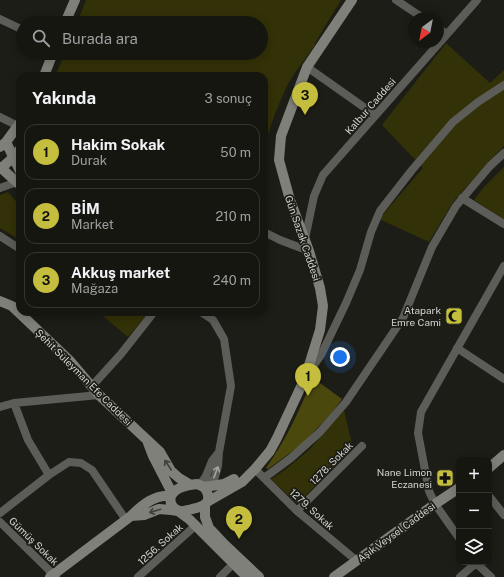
<!DOCTYPE html>
<html lang="tr">
<head>
<meta charset="utf-8">
<style>
	:root { --surface:#161611; --page:#1f1f1a; --text:#f1f3f6; --muted:#9e9f9f; --line:#353531; --accent:#c4bd3e }
	body { margin:0; font-family:"Public Sans",sans-serif; background:var(--page); color:var(--text) }
	.controls { position:absolute; right:12px; bottom:12px; display:grid; overflow:hidden; border-radius:8px; box-shadow:0 2px 10px #0003 }
	.controls button { width:36px; height:36px; display:grid; place-items:center; padding:0; border:0; border-bottom:1px solid var(--line); background:var(--surface); color:var(--text); font:20px sans-serif }
	.compass { position:absolute; left:408px; top:12px; width:36px; height:36px; border-radius:50%; background:var(--surface); box-shadow:0 2px 10px #0003; rotate:212deg }
	.you { position:absolute; left:340px; top:357px; width:14px; height:14px; margin:-10px; border:3px solid #fff; border-radius:50%; background:#1a73e8; box-shadow:0 0 0 6px #1a73e833 }
	.badge { display:grid; place-items:center; width:26px; height:26px; border-radius:50%; background:var(--accent); color:#111; font-size:13px; font-weight:700 }
	.pin { position:absolute; translate:-50% -33px; filter:drop-shadow(0 1px 2px #0008) }
	.pin::after { content:''; position:absolute; top:21px; width:14px; height:12px; background:inherit; clip-path:polygon(0 0,100% 0,50% 100%) }
	.list { margin:0; padding:0; list-style:none }
	h2 { display:flex; justify-content:space-between; align-items:center; height:52px; margin:0; padding:0 16px; font-size:17px }
	h2 small { font-size:13px; font-weight:400; color:var(--muted) }
	.list li { display:grid; grid-template-columns:26px 1fr auto; gap:12px; align-items:center; box-sizing:border-box; height:56px; margin:0 8px 8px; padding:0 8px; border:1px solid var(--line); border-radius:12px }
	.list b { display:block; font-size:15px; white-space:nowrap }
	.list p { margin:0; font-size:13px; white-space:nowrap; color:var(--muted) }
	.list em { font-size:13px; font-style:normal; color:var(--muted) }
	.icon { flex:none; width:22px; height:22px; fill:none; stroke:currentColor; stroke-width:2; stroke-linecap:round; stroke-linejoin:round }
	.map { position:relative; flex:none; width:504px; height:577px; overflow:hidden }
	.search { position:absolute; background:var(--surface); box-shadow:0 2px 10px #0003; left:16px; top:16px; width:252px; height:44px; display:flex; align-items:center; gap:10px; box-sizing:border-box; padding:0 14px; border-radius:22px; color:var(--muted); font-size:15px }
	.panel { position:absolute; background:var(--surface); box-shadow:0 2px 10px #0003; left:16px; top:72px; width:252px; height:244px; border-radius:12px }
	.map>svg:first-child { display:block }
	.green { fill:#333107 }
	.forest { fill:#4b480e }
	.lines { fill:none; stroke-linecap:round; stroke-linejoin:round }
	.street { stroke:#5c5c59; stroke-width:8 }
	.secondary { stroke:#80807b; stroke-width:10 }
	.oneway { stroke:#40403a }
	.oneway2 { stroke:#a3a39f }
	.labels { text-anchor:middle; stroke-width:3.5; stroke-linejoin:round; paint-order:stroke }
	.street-label { font-size:10px; fill:#d2d2ce; stroke:#1d1d17 }
	.poi-label { font-size:10px; fill:#d2d2ce; stroke:#1d1d17; text-anchor:end }
</style>
</head>
<body>
<div class="map">
<svg width="504" height="577" viewBox="0 0 504 577">
	<rect width="100%" height="100%" fill="#1d1d17"/>
	<!-- green -->
	<path class="green" d="M86,0H341L315,43V45C306,58 296,70 288,84C279,102 272,121 266,140L264,145V76H55L65,53H261V23H77Z
		M446,43L490,83L504,70V146L495,155L453,202L429,242L379,219L423,168L382,125Z
		M504,167V219L474,200L483,188Z
		M8,192L20,206V240L0,228V195Z
		M98,312H149L128,337Z
		M344,410L353,448L297,504L271,479L285,470L309,450Z"/>
	<!-- forest -->
	<path class="forest" d="M313,378L342,399L330,415L301,445L268,469L266,468C286,440 300,409 313,378Z"/>
	<g class="lines">
		<!-- street -->
		<path class="street" d="M396,0L423,18
			M0,19L23,30
			M438,28L447,34
			M307,67L375,115
			M0,117L18,126
			M0,188L17,182
			M462,198L504,224
			M264,232L280,240L309,251
			M0,236L20,249
			M305,239L314,196L323,175L477,0
			M201,312L213,320L224,339L231,386L219,452L218,466L215,477L210,483L204,487
			M457,348L504,379
			M309,372L321,355L346,303L360,270L371,232L380,211L412,170L453,122L478,102L504,85
			M92,386L121,354L154,312
			M14,403L28,440L49,475
			M0,407L14,403L99,395
			M255,469L297,511L357,561
			M264,478L291,458L320,432L346,402L403,318L432,247L456,206L490,166L504,153
			M200,485L206,476L212,461L219,452
			M489,496L504,515
			M297,511L362,446
			M0,513L49,475L69,462L81,463L92,470L126,520
			M0,522L56,577
			M459,538L435,504L429,491L418,433L421,412L504,266
			M475,562L491,577
			M138,577L195,526
			M220,577L229,568
			M460,577L476,563"/>
		<!-- secondary -->
		<path class="secondary" d="M65,23L75,0
			M44,76L53,53
			M6,142L20,171
			M0,147L6,142L20,123
			M0,167L20,185
			M0,169L14,157L20,149
			M0,301L12,306L70,361L99,395L160,452L171,471L179,478L191,485
			M489,468L504,455
			M197,484C202,486 205,487 207,492C212,504 202,507 192,509C188,510 184,512 180,511C171,509 167,498 174,492C179,486 190,485 197,484Z
			M204,487L224,484L234,479
			M207,502L242,482L255,469L270,451L277,438L305,378L320,330L323,306L320,288L309,251L290,200L279,160L281,136L307,67L352,0
			M205,505V517L209,528L224,544L259,577
			M131,516L144,515L159,509L171,510L178,511L189,519L247,577
			M50,577L131,516C142,505 155,494 171,496L170,489L153,456L148,443
			M334,577L435,504L459,488"/>
	</g>
	<!-- one-way arrows -->
	<defs><path id="oneway-shaft" d="M-6 0H5M1.5-3L5.5 0L1.5 3" fill="none" stroke-width="1.6" stroke-linecap="round" stroke-linejoin="round"/></defs>
	<g class="oneway">
		<use href="#oneway-shaft" transform="translate(168 465) rotate(-123)"/>
		<use href="#oneway-shaft" transform="translate(155 511) rotate(164)"/>
	</g>
	<use class="oneway2" href="#oneway-shaft" transform="translate(216 472) rotate(-70)"/>
	<!-- icons -->
	<defs>
		<symbol id="mosque-square" viewBox="-11 -11 22 22"><rect x="-9" y="-9" width="18" height="18" rx="4" fill="#c4bd3e" stroke="#1d1d17"/><path d="M3.5-4.9A6 6 0 1 0 3.5 4.9A5 5 0 1 1 3.5-4.9Z" fill="#111"/></symbol>
		<symbol id="pharmacy-square" viewBox="-11 -11 22 22"><rect x="-9" y="-9" width="18" height="18" rx="4" fill="#c4bd3e" stroke="#1d1d17"/><path d="M-2-6h4v4h4v4h-4v4h-4v-4h-4v-4h4Z" fill="#111"/></symbol>
	</defs>
	<g fill-rule="evenodd">
		<use href="#mosque-square" x="444" y="306" width="20" height="20"/>
		<use href="#pharmacy-square" x="435" y="468" width="20" height="20"/>
	</g>
	<g class="labels">
		<!-- street labels -->
		<g class="street-label">
			<text transform="translate(370 106) rotate(-49)" y="4">Kalbur Caddesi</text>
			<text transform="translate(303 238) rotate(71)" y="4">Gün Sazak Caddesi</text>
			<text transform="translate(84 377) rotate(45)" y="4">Şehit Süleyman Efe Caddesi</text>
			<text transform="translate(331 463) rotate(-45)" y="4">1278. Sokak</text>
			<text transform="translate(312 509) rotate(42)" y="4">1279. Sokak</text>
			<text transform="translate(396 532) rotate(-36)" y="4">Aşık Veysel Caddesi</text>
			<text transform="translate(34 541) rotate(44)" y="4">Gümüş Sokak</text>
			<text transform="translate(160 544) rotate(-42)" y="4">1256. Sokak</text>
		</g>
		<!-- poi labels -->
		<g class="poi-label">
			<text x="441" y="314">Atapark<tspan x="441" dy="12">Emre Cami</tspan></text>
			<text x="432" y="476">Nane Limon<tspan x="432" dy="12">Eczanesi</tspan></text>
		</g>
	</g>
</svg>
<div class="controls">
<button>+</button>
<button>−</button>
<button><svg class="icon" aria-label="layers" viewBox="0 0 24 24"><path d="M12 4l9 5-9 5-9-5zM3 14l9 5 9-5"/></svg></button>
</div>
<svg class="compass" viewBox="-18 -18 36 36"><path d="M0-13l5 13h-10z" fill="#e53935"/><path d="M0 13l5-13h-10z" fill="#9e9f9f"/></svg>
<div class="you"></div>
<div class="pin badge" style="left:308px;top:396px">1</div>
<div class="pin badge" style="left:239px;top:539px">2</div>
<div class="pin badge" style="left:305px;top:115px">3</div>
<div class="search"><svg class="icon" aria-label="search" viewBox="0 0 24 24"><circle cx="10" cy="10" r="6"/><path d="M15 15l6 6"/></svg>Burada ara</div>
<section class="panel">
<h2>Yakında<small>3 sonuç</small></h2>
<ul class="list">
<li><span class="badge">1</span><div><b>Hakim Sokak</b><p>Durak</p></div><em>50 m</em></li>
<li><span class="badge">2</span><div><b>BİM</b><p>Market</p></div><em>210 m</em></li>
<li><span class="badge">3</span><div><b>Akkuş market</b><p>Mağaza</p></div><em>240 m</em></li>
</ul>
</section>
</div>
</body>
</html>
